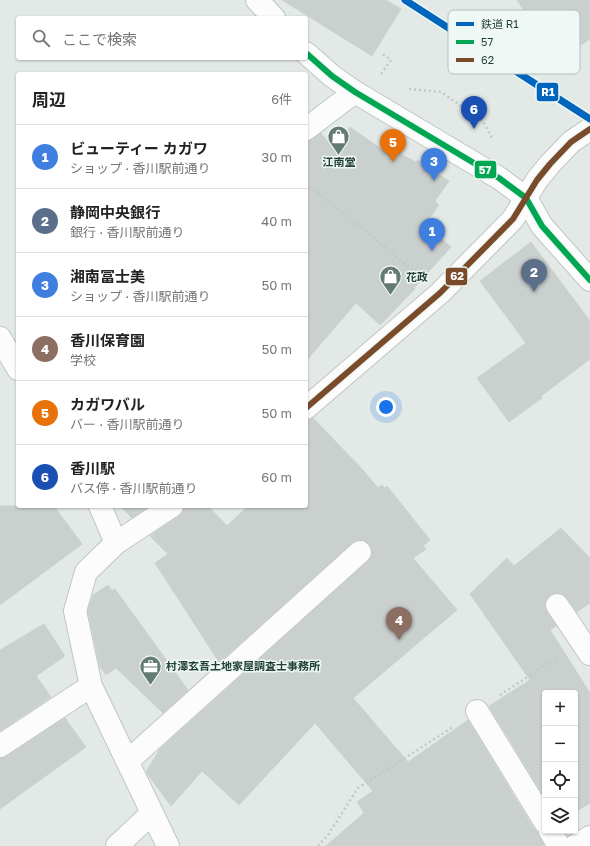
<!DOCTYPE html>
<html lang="ja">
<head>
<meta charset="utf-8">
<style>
	:root { --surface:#fff; --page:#f2f2f2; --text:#222; --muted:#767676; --line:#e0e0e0; --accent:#0f766e }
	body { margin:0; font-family:"Golos Text","Noto Sans JP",sans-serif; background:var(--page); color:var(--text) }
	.controls { position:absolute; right:12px; bottom:12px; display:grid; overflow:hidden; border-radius:4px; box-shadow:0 1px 3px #0004 }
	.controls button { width:36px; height:36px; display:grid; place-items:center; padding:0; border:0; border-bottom:1px solid var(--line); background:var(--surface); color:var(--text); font:20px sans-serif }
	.you { position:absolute; left:386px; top:407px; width:14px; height:14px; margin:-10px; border:3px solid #fff; border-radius:50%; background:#1a73e8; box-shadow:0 0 0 6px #1a73e833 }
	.badge { display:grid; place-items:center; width:26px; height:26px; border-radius:50%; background:var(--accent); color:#fff; font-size:13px; font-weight:700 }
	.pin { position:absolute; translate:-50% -33px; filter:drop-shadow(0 1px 2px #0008) }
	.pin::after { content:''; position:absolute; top:21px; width:14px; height:12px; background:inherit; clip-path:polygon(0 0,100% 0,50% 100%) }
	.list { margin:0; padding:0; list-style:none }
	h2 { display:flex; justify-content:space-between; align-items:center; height:52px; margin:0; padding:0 16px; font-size:17px }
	h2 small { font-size:13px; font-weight:400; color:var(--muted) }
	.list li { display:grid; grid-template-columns:26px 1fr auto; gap:12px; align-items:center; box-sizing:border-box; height:64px; padding:0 16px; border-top:1px solid var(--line) }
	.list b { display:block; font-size:15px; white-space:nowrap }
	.list p { margin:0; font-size:13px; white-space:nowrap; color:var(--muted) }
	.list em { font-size:13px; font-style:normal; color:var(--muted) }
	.icon { flex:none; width:22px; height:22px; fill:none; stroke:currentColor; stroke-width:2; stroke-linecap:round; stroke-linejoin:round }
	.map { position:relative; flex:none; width:590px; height:846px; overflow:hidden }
	.search { position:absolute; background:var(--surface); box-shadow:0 1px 3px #0004; left:16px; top:16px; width:292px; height:44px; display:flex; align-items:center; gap:10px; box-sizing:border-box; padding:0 14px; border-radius:4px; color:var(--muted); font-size:15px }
	.panel { position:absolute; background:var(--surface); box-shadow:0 1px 3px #0004; left:16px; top:72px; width:292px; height:436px; border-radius:4px }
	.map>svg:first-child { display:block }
	.building { fill:#cad0ce; stroke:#cbd2cf }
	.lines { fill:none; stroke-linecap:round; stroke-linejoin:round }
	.minor-casing { stroke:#c0c6c3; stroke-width:24 }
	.path { stroke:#c0c9c6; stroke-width:2.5; stroke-dasharray:2 3; stroke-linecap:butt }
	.minor { stroke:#fbfcfb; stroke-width:22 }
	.bus-1-casing { stroke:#f0f8f5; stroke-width:9 }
	.bus-2-casing { stroke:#f0f8f5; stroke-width:9 }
	.bus-1 { stroke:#00a651; stroke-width:6 }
	.bus-2 { stroke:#7a4b2a; stroke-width:6 }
	.rail-1-casing { stroke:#f0f8f5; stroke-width:10 }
	.rail-1 { stroke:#0065bd; stroke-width:7 }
	.labels { text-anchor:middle; stroke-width:3; stroke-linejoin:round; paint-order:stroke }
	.poi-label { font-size:11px; font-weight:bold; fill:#1f3e36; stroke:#f0f8f5; text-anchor:start }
	.key { fill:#f0f8f5; stroke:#b1c0bc; stroke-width:1 }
	.key-label { font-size:11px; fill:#1f3e36 }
	.line-badge { stroke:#f0f8f5; stroke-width:1.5 }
	.badge-label { font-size:11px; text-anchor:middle; font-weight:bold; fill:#fff }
</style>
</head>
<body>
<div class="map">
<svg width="590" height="846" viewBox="0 0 590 846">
	<rect width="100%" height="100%" fill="#e3e9e6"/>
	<!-- building -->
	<path class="building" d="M282,0H386L401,9L372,56Z
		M517,0H590V39L561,58L551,42L546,45Z
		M350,127L384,151L387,147L416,162L417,160L449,181L435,201L439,205L425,224L451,247L414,288L415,289L380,325L356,303L306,361V141L313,139L321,133L334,150Z
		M531,242L590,321V359L541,396L542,398L509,422L477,378L526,343L480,281Z
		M313,418L363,470L378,488L382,485L385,488L387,486L430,540L423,546L426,549L413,558L457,610L353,698L408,762L468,720L534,829L538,832L544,846H326L364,813L357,802L373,791L315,723L239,805L202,771L171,806L146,772L160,749L368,561L372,556V549L369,543L364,540H358L352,543L219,662L155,563L168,554L150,536L179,516L183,512L184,506H208L227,526L248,506H306V420Z
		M0,506H54L82,544L0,605Z
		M120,506H149L132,518Z
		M561,528L590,558V603L577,612L567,598L562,594L557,593L550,595L546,600L545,605L547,612L556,626L550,630L590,693V803L575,812V693H545V798L489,706L530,680L470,594L507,558L514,566Z
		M108,585L112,591L115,589L188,690L163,713L116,668L106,675L100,667L88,611L93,595Z
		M44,624L65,656L36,676L51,697L0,731V650Z
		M65,718L86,747L0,809V758L7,756Z"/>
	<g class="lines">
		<defs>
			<path id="minor" d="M257,0L274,18
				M306,53L332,76L355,92L499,178L526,198L542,226L590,280
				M306,129L355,92
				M0,338L18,369
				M306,408L440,293L513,219L537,180L550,164L571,142L590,129
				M100,506L116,543
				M557,605L590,654
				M477,711L545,822
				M0,746L91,686
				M128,761L360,552
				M550,831L559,846
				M117,846L152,813
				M168,846L91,686L75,611L86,572L116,543L172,506
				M575,846L590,837"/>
		</defs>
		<!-- minor casing -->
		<use href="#minor" class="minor-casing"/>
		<!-- path -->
		<path class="path" d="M381,74L391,60L381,53
			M409,89L441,92L483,121L493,140
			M306,184L361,227L418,275
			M500,695L535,672L558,658
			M318,846L328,835L358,788L453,727"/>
		<!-- minor -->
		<use href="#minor" class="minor"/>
		<defs>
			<path id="bus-1" d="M306,53L332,76L355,92L499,178L526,198L542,226L590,280"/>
			<path id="bus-2" d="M306,408L440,293L513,219L537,180L550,164L571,142L590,129"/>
		</defs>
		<!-- bus-1 casing -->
		<use href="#bus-1" class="bus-1-casing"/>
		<!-- bus-2 casing -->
		<use href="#bus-2" class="bus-2-casing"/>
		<!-- bus-1 -->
		<use href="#bus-1" class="bus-1"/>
		<!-- bus-2 -->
		<use href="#bus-2" class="bus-2"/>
		<defs>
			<path id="rail-1" d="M405,0L590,119"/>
		</defs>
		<!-- rail-1 casing -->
		<use href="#rail-1" class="rail-1-casing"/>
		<!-- rail-1 -->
		<use href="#rail-1" class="rail-1"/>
	</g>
	<!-- icons -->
	<defs>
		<symbol id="shop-pin" viewBox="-11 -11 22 30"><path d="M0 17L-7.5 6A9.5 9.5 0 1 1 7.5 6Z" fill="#647a74" stroke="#f0f8f5"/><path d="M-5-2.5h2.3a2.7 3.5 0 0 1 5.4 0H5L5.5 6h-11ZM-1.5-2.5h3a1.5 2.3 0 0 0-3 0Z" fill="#fff"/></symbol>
		<symbol id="office-pin" viewBox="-11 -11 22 30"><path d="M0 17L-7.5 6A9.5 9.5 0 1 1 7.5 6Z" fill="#647a74" stroke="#f0f8f5"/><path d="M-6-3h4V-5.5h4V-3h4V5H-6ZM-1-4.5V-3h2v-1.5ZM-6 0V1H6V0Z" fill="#fff"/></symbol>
	</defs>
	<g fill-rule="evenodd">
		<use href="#shop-pin" x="326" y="124" width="25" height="34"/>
		<use href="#shop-pin" x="378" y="264" width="25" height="34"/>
		<use href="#office-pin" x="138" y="654" width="25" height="34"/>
	</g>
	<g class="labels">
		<!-- poi labels -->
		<g class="poi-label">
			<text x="339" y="166" text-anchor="middle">江南堂</text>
			<text x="406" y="281">花政</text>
			<text x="166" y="670">村澤玄吾土地家屋調査士事務所</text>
		</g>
	</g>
	<!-- legend -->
	<rect x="448" y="10" width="132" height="64" rx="6" class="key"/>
	<rect x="456" y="22" width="18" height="4" fill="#0065bd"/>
	<rect x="456" y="40" width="18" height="4" fill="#00a651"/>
	<rect x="456" y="58" width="18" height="4" fill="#7a4b2a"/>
	<g class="key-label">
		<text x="481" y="28">鉄道 R1</text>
		<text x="481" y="46">57</text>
		<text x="481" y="64">62</text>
	</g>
	<g class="line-badge">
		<rect x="536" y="82" width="23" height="20" rx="4" fill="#0065bd"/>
		<rect x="474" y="160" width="23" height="19" rx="4" fill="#00a651"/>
		<rect x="445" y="267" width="23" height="19" rx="4" fill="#7a4b2a"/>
	</g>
	<g class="badge-label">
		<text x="548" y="96">R1</text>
		<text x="485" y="174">57</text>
		<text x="457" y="280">62</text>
	</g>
</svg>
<div class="controls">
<button>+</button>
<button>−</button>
<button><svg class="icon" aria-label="locate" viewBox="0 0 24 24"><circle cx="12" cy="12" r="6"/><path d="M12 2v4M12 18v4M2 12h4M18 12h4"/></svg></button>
<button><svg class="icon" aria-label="layers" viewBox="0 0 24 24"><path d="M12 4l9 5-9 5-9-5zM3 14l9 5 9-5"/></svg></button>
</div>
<div class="you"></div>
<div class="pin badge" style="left:432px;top:251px;background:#3f7fe0">1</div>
<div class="pin badge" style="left:534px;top:292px;background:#5c6f8a">2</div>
<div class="pin badge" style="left:434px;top:181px;background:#3f7fe0">3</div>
<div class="pin badge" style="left:399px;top:640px;background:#8d6e63">4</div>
<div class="pin badge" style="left:393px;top:162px;background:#e8710a">5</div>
<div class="pin badge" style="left:474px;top:129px;background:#1a4fb4">6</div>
<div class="search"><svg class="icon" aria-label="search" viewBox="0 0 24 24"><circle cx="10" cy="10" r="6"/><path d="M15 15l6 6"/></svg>ここで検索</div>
<section class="panel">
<h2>周辺<small>6件</small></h2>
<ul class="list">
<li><span class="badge" style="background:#3f7fe0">1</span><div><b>ビューティー カガワ</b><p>ショップ · 香川駅前通り</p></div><em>30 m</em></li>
<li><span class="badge" style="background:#5c6f8a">2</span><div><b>静岡中央銀行</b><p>銀行 · 香川駅前通り</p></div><em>40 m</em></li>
<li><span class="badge" style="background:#3f7fe0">3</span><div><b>湘南冨士美</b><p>ショップ · 香川駅前通り</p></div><em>50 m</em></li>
<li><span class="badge" style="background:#8d6e63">4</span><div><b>香川保育園</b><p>学校</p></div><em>50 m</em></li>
<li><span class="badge" style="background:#e8710a">5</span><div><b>カガワバル</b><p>バー · 香川駅前通り</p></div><em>50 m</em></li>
<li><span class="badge" style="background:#1a4fb4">6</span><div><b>香川駅</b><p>バス停 · 香川駅前通り</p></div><em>60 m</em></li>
</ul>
</section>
</div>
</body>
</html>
